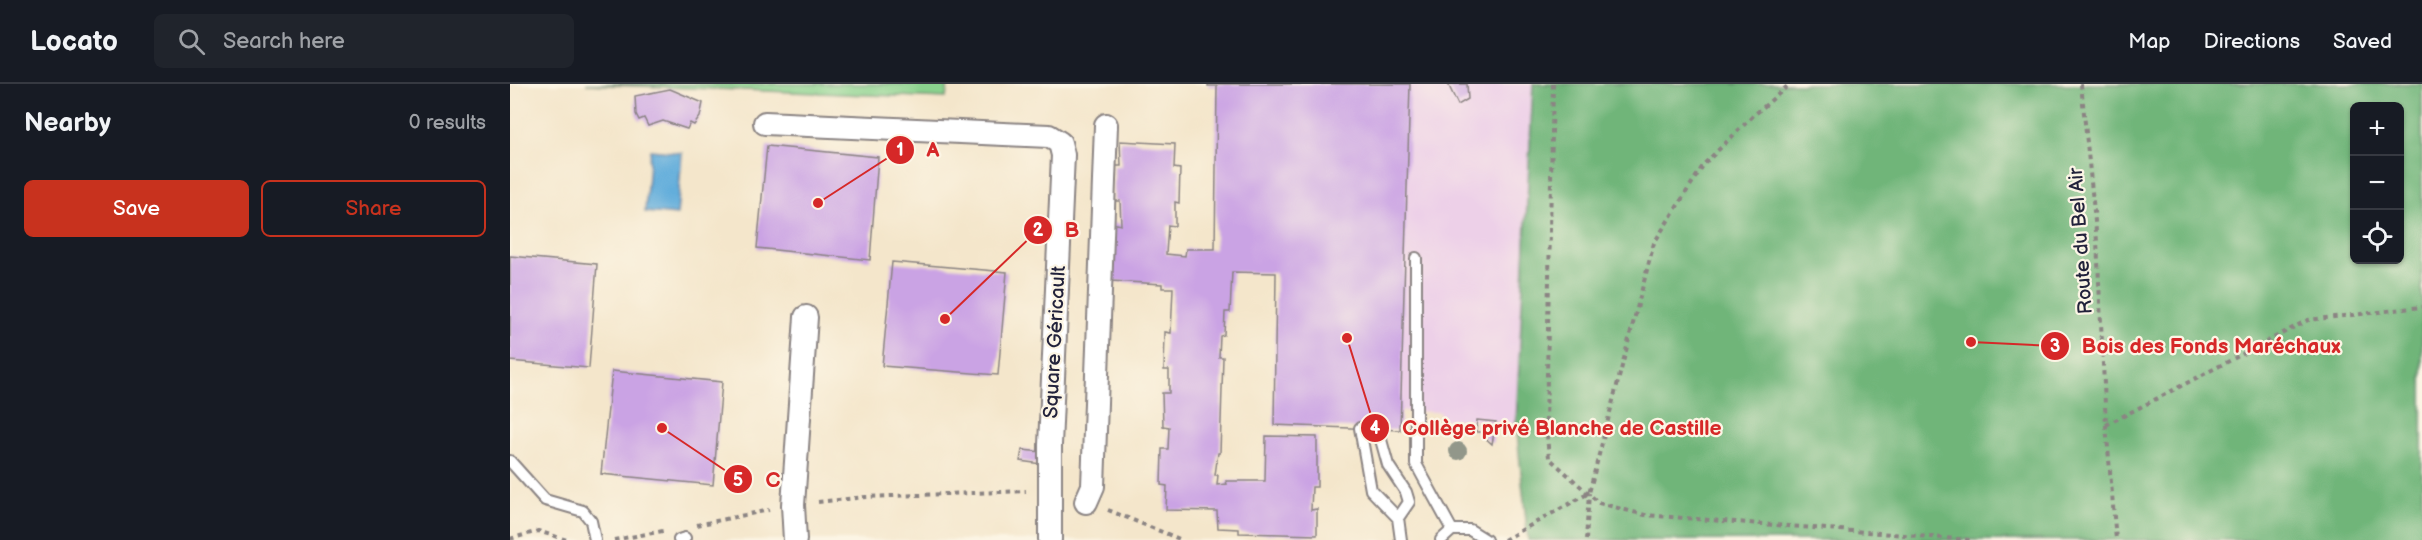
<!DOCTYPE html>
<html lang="en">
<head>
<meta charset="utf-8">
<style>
	:root { --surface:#171b24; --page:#20242c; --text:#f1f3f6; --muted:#9ea1a6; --line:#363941; --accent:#c8321e }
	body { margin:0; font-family:"Balsamiq Sans",sans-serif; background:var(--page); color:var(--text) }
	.controls { position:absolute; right:18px; top:18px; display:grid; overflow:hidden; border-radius:9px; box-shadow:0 2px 4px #0004 }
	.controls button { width:54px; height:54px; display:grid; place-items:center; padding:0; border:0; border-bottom:2px solid var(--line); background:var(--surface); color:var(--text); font:30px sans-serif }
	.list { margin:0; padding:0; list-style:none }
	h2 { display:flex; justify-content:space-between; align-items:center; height:78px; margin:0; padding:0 24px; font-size:26px }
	h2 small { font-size:20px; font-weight:400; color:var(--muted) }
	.actions { display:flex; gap:12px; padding:18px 24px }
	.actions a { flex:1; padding:14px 0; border:2px solid var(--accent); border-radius:9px; text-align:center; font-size:21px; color:var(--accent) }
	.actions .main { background:var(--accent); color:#fff }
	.icon { flex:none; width:33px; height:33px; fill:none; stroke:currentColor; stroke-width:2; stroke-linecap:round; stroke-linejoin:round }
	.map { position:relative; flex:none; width:1912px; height:456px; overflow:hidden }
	header { display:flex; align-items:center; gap:36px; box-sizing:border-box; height:84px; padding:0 30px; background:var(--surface); border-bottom:2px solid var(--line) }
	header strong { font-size:28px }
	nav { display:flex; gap:33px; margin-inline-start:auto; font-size:21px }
	.search { width:420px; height:54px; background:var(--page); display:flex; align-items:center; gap:15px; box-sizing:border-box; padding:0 21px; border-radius:9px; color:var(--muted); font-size:22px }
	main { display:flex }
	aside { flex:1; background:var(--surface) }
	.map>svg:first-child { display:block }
	.built { fill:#edd0e8 }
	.green { fill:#8bd38e; stroke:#567a64; stroke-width:1.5 }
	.forest { fill:#70b579; stroke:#496c5a; stroke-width:1.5; fill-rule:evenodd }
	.water { fill:#62addb; stroke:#42688b; stroke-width:1.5 }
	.building { fill:#caa3e4 }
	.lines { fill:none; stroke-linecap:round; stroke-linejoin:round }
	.service-casing { stroke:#8b8483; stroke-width:14 }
	.minor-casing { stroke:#8b8483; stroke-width:26 }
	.path { stroke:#8b8483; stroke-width:4; stroke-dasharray:4.5 4.5; stroke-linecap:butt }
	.service { stroke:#fff; stroke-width:10 }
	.minor { stroke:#fff; stroke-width:22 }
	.tree { fill:#92978a }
	.labels { text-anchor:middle; stroke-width:4.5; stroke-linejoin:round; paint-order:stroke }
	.street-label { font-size:20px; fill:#22223b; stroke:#fcf5e5 }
	.leader { fill:none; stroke:#d62828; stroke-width:2 }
	.callout-dot { fill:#d62828; stroke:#fcf5e5; stroke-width:2 }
	.mark-label { font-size:18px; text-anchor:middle; font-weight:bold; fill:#fff }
	.callout-label { font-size:21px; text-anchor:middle; font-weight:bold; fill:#d62828; stroke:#fcf5e5; stroke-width:4.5; stroke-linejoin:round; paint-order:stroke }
</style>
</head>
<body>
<header>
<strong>Locato</strong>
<div class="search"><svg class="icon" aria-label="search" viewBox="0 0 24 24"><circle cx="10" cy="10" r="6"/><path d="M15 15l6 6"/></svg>Search here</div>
<nav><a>Map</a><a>Directions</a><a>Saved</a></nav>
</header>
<main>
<aside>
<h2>Nearby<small>0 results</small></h2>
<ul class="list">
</ul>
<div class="actions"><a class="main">Save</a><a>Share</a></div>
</aside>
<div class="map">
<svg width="1912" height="456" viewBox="0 0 1912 456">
	<rect width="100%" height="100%" fill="#fcf5e5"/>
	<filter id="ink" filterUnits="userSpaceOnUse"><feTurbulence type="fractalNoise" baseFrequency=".0167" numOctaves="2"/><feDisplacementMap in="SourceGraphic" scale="12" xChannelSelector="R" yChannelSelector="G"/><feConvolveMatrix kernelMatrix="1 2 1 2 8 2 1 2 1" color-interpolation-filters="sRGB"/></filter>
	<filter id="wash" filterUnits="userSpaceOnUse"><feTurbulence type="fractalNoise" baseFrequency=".008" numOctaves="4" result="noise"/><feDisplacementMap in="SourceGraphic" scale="24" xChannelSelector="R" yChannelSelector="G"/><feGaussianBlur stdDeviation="1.35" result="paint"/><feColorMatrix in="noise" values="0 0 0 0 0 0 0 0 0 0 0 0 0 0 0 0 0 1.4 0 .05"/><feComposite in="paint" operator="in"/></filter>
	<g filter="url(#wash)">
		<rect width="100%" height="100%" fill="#f4e6cb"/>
		<!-- built -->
		<path class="built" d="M707,0H1023L1006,340L974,336L930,335V328L891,327L890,346L764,341L766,189L755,188Z"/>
		<!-- green -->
		<path class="green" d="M76,0H438L436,14Z"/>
		<!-- forest -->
		<path class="forest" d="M1023,0H1912V456H1018L1006,340ZM1844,22H1890V176H1844Z"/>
		<!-- water -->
		<path class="water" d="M140,66L172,69L167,131L135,128Z"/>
		<g id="blocks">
			<!-- building -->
			<path class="building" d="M698,0H900L890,346L764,341L766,189L722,188L720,228H715L714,251L710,252L709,273H713L710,369H708L705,391H708L707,401L717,400L716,397H755L756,352L807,353V403H802L801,426L807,425V451L729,449V445L708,444L707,427L656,426L657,402L651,401L652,365H658L659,343L653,342L652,309H659V286H654L655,248L661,249L663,204H652V200L601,197L602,139L611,141L610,117H604V82H611L610,57L665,60L664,84L670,85L669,119L665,118V142L658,141L656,170L675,172L676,165H705L707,2H698Z
				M938,0H957L958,15L948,21Z
				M160,5L193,19L190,33L184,41L180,39L177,45L153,37L138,42L134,34L129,36L126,30L125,12Z
				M257,62L368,73L360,176L247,164Z
				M0,172L87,180L79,284L0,277Z
				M382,178L497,188L488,291L372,282Z
				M102,287L212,298L203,401L91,390Z
				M967,336L986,338L982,360L973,352V348H966Z
				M512,366L532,368L531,380L510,377Z"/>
		</g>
	</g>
	<g filter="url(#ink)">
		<use href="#blocks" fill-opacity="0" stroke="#8b8483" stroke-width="1.5"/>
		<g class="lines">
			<defs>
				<path id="service" d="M906,174V380L942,446
					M850,344L861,406L888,434
					M868,345L878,381L896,408L899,418L888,434L891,456
					M0,377L35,416L73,427L81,437L85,456
					M169,456L175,454
					M931,456L942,446H960L976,456"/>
				<path id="minor" d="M255,39L539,52L550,59L553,71L540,361V456
					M576,418L583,402L596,41
					M285,456L283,421L296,233"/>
			</defs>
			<!-- service casing -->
			<use href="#service" class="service-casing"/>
			<!-- minor casing -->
			<use href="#minor" class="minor-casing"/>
			<!-- path -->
			<path class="path" d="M1043,0L1036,339L1039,374L1089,419L1135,431L1460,456
				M1571,0L1587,157L1596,341L1606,456
				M1596,341L1798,236L1912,223
				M308,418L356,413L516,407
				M598,426L672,456
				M187,441L259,426
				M0,455L28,447L57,456
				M104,456L153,447
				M994,456L1079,409L1144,159L1194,80L1243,32L1280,0
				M1076,456L1079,409"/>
			<!-- service -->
			<use href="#service" class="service"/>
			<!-- minor -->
			<use href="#minor" class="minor"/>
		</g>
		<!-- trees -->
		<circle class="tree" cx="948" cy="367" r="9"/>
	</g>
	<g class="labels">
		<!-- street labels -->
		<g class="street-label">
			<text transform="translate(1570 157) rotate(-94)" y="7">Route du Bel Air</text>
			<text transform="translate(544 258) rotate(-87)" y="7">Square Géricault</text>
		</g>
	</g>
	<!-- callouts -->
	<path class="leader" d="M308 119L390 66M435 235L528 146M1461 258L1545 262M837 254L865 344M152 344L228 395"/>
	<g class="callout-dot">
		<circle cx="308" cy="119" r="6"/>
		<circle cx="435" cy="235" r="6"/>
		<circle cx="1461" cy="258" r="6"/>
		<circle cx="837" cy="254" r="6"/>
		<circle cx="152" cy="344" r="6"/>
		<circle cx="390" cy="66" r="15"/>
		<circle cx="528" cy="146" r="15"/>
		<circle cx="1545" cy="262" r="15"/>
		<circle cx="865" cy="344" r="15"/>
		<circle cx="228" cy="395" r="15"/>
	</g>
	<g class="mark-label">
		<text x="390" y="72">1</text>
		<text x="528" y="152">2</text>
		<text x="1545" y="268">3</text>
		<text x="865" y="350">4</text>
		<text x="228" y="402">5</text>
	</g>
	<g class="callout-label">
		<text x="423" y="73">A</text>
		<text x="562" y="153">B</text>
		<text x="1701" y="269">Bois des Fonds Maréchaux</text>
		<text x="1052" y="351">Collège privé Blanche de Castille</text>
		<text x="263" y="403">C</text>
	</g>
</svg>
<div class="controls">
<button>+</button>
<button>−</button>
<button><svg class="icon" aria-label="locate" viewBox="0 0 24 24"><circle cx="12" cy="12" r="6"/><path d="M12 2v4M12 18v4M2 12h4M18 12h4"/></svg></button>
</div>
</div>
</main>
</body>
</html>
